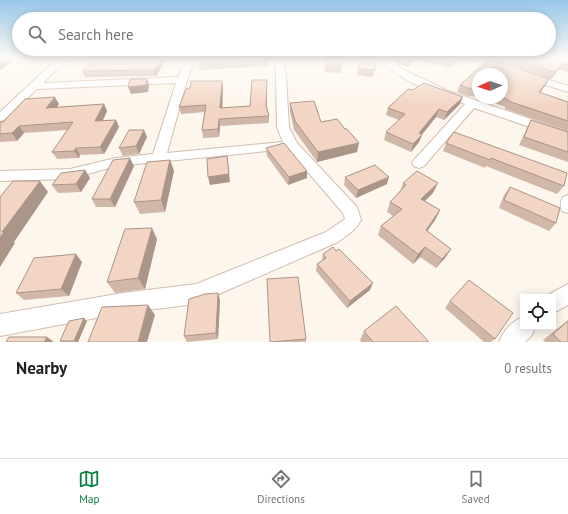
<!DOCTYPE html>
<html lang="en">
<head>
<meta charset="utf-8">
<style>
	:root { --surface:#fff; --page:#f6f6f6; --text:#202124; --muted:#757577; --line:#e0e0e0; --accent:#0b8043 }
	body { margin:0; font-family:"PT Sans",sans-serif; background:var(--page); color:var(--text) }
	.controls { position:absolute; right:12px; bottom:12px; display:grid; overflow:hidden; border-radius:0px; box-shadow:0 2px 10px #0003 }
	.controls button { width:36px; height:36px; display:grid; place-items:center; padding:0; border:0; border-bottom:1px solid var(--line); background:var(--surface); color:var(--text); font:20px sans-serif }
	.compass { position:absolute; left:472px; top:68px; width:36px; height:36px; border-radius:50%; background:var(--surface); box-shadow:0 2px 10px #0003; rotate:267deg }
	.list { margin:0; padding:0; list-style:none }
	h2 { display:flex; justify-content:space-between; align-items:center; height:52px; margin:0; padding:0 16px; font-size:17px }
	h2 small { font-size:13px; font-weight:400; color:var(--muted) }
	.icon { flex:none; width:22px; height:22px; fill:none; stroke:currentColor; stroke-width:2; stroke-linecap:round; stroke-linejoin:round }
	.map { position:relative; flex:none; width:568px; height:342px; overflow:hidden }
	.search { position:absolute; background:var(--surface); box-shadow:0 2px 10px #0003; left:12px; right:12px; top:12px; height:44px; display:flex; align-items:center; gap:10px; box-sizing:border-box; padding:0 14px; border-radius:22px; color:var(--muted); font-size:15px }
	.sheet { height:116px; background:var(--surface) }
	nav { display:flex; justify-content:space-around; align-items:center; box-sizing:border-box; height:56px; border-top:1px solid var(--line); background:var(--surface); font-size:11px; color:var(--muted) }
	nav a { display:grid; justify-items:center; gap:2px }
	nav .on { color:var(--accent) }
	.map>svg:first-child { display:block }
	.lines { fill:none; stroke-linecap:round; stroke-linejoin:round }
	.street-casing { stroke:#d1beb0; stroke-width:2 }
	.street { fill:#fff; fill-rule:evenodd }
	.wall { fill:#d1b7a8 }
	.shaded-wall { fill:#aa9588 }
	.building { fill:#f3d5c3; stroke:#aa9588 }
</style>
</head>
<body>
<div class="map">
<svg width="568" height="342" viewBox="0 0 568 342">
	<rect width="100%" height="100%" fill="#fdf6ec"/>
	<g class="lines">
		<defs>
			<path id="street" d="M58,58H68L43,83L178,77L187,58H196L187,80L167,153L283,142L277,127L276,76L274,58H282L286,76L289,127L297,143L357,207L361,220C356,230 347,235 338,242L196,304L123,313L0,336V314L123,293L196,284L326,232L345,219L343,213L288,149L116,166L70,179L0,181V171L70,169L116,158L153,154L176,83L37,89L4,120L0,121V112Z
				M387,58H396L394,62L402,69L446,90L568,132V140L474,108L424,166L419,168L414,166L412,163L414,160L465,104C441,95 401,83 385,63Z
				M467,58H482L506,66L508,68L503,71Z
				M530,74L568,86V92L527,79L525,77Z
				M568,195V213L562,211C560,206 560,202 563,197Z
				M568,284V305L553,313V297L546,296Z
				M523,317V327H535L532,335L525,342H499C503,331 512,321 523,317Z"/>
		</defs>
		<!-- street casing -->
		<use href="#street" class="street-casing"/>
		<!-- street -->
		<use href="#street" class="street"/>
	</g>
	<!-- wall -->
	<path class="wall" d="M95,58H167L156,76L85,77L82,71Z
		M324,58H340L342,66L341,73L325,72Z
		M359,58H375V70L373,77L357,75Z
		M397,58H458L450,68L415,59L408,67L400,65L396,62Z
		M497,58H568V72L559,69L551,79L496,61Z
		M268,60L269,66L200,70L198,64Z
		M491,60L549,79L545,86L540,93L568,102V131L505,109V107L481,98H502V74H478V97L468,96L457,92L460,85L485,63Z
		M222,81L223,87L222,108L250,106L267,87V107L269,116V123L220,126L219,137L203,138L202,130L205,112L181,114L179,107L190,88Z
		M413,90L460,104L444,120L436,117L422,135L419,142L411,152L384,140L386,132L399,120L386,115L388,108Z
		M290,103L321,122L345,129L357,152L317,162L294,130L290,111Z
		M59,104L56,108L104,104L107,111L103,121L116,120L119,127L104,154L80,155L79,158L57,159L52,152L68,130L24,133L17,141L0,142V122H3Z
		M531,120L568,132V162L519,145L527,128Z
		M454,132L564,186L557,194L486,166L485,168L443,151L446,143Z
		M147,137L139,154L123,156L119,148Z
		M266,148L307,178L288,185L267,156Z
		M170,160L174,171L165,212L140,214L134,202Z
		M134,166L115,207H96L92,199Z
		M85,170L90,178L81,192L58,193L52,185Z
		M345,177L387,184L356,198L344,185Z
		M403,183L433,193L425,201L440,210L435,220L427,231L451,249L445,258L436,268L420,257L413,264L378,235L381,226L393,216L387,212L390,202L400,191Z
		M510,187L556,223L549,231L499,208L504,195Z
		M157,239L145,289L115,293L107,282Z
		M323,254L370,290L347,308L316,271L317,264L322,260Z
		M82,262L69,296L24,300L16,293Z
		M218,293L220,300L218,339L187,342L184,336Z
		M450,301L495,339L491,342H484L445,308Z
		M568,320V342H545L543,340Z
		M87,321L78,342H61L60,341Z
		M364,331L429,342H361L360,340Z
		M306,339V342H270Z"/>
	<!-- shaded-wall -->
	<path class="shaded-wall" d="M0,58H18L0,70Z
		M162,58H167L156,76L154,70Z
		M412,58H415L408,67L410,61Z
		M455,58H458L450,68L452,62Z
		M562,63L559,69L551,79L555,72Z
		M147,79L149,86L148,92L131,94L128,87Z
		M549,79L545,86L534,100L539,92Z
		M222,81L223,87L222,115L220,108Z
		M55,97L59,104L50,116L46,108Z
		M463,97L460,104L444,120L447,112Z
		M104,104L107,111L99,128L95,121Z
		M439,109L436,117L418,139L422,135L419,142L411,152L413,144L419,133Z
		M219,119L220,126L219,137L218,129Z
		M116,120L119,127L104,154L100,147Z
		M19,126L24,133L17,141L12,133Z
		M144,130L147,137L139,154L136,146Z
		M359,143L357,152L317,162L318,152Z
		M76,148L80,155L79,158L74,151Z
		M227,156L230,182L210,185L208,177Z
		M130,158L134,166L115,207L110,199Z
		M170,160L174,171L165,212L161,200Z
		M85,170L90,178L81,192L76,184Z
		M307,171V178L288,185L289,177Z
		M389,177L387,184L356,198L358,190Z
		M40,181L48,192L14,242L15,243L0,267V238L2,232Z
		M438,183L433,193L416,209L421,199Z
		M440,210L435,220L421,240L426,230Z
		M152,228L157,239L145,289L138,278Z
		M425,247L420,257L413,264L418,254Z
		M451,249L445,258L436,268L442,259Z
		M76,254L82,262L69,296L61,289Z
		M373,283L370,290L347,308L350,301Z
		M218,293L220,300L218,339L216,333Z
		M148,305L155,315L147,342H138Z
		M84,318L87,321L78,342H76L74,341Z
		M47,337L54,342H44Z"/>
	<!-- building -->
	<path class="building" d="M95,58H162L154,70L82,71Z
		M199,58H268V60L198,64Z
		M325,58H340L342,66L326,65Z
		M359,58H375V70L358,69Z
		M401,58H412L410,61Z
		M436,58H455L452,62Z
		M510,58H568V65L562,63L555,72Z
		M491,60L549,79L539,92L568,102V121L508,101L509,100L502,97V74H478V89H471L460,85L485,63Z
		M130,79H147L146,85L128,87Z
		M252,80H267L266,106L269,116L219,119L218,129L202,130L206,105L179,107L186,89L190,88L191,81H222L220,108L250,106Z
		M424,83L463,97L447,112L439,109L419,133L422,135L413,144L386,132L405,114L388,108L408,89L413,90Z
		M55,97L46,108L104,104L95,121L116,120L100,147L76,148L74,151L52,152L73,122L19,126L12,133L0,134V122H3L25,99Z
		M314,101L321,122L337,119L345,129H347L359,143L318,152L295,121L290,103Z
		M531,120L568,132V152L524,137Z
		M129,130H144L136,146L119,148Z
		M454,132L567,173L564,186L491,158L490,160L446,143Z
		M284,143L307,171L289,177L266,148Z
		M227,156L229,174L208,177L207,159Z
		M130,158L110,199H92L113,160Z
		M170,160L161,200L134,202L147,162Z
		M375,165L389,177L358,190L345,177Z
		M85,170L76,184L52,185L61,173Z
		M417,171L438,183L421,199L440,210L426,230L451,249L442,259L425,247L418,254L381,226L402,209L390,202L406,185L403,183Z
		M13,181H40L2,232H4L0,238V197Z
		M510,187L560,208L556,223L504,200Z
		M152,228L138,278L107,282L125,229Z
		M333,247L336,251L339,249L373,283L350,301L317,264L326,258L323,254Z
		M76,254L61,289L16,293L34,258Z
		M298,277L306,339L270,342L267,279Z
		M469,280L513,313L495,339L450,301Z
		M218,293L216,333L184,336L189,299L205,294Z
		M148,305L138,342H88L102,307Z
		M396,306L429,342H373L364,331Z
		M84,318L74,341H60L69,321Z
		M568,321V342H561L553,334Z
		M9,337H47L44,342H6Z"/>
	<!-- sky -->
	<linearGradient id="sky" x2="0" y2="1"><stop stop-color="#97c7e8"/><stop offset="0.55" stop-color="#fefbf6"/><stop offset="1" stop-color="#fefbf6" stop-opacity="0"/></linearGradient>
	<rect width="568" height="106" fill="url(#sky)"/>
</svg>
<div class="controls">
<button><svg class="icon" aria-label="locate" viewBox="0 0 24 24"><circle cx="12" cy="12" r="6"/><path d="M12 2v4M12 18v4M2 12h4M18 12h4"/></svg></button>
</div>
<svg class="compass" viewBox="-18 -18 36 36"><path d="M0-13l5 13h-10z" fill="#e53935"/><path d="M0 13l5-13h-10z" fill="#757577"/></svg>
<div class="search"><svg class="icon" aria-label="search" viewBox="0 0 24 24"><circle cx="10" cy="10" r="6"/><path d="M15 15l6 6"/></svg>Search here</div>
</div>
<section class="sheet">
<h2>Nearby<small>0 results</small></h2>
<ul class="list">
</ul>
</section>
<nav>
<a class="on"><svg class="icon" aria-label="map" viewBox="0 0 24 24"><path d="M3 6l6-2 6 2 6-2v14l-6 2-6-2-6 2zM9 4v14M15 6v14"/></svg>Map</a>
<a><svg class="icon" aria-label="directions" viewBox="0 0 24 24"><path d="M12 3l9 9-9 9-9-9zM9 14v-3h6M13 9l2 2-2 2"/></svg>Directions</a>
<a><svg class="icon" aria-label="saved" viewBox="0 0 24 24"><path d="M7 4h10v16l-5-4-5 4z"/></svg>Saved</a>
</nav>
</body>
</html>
